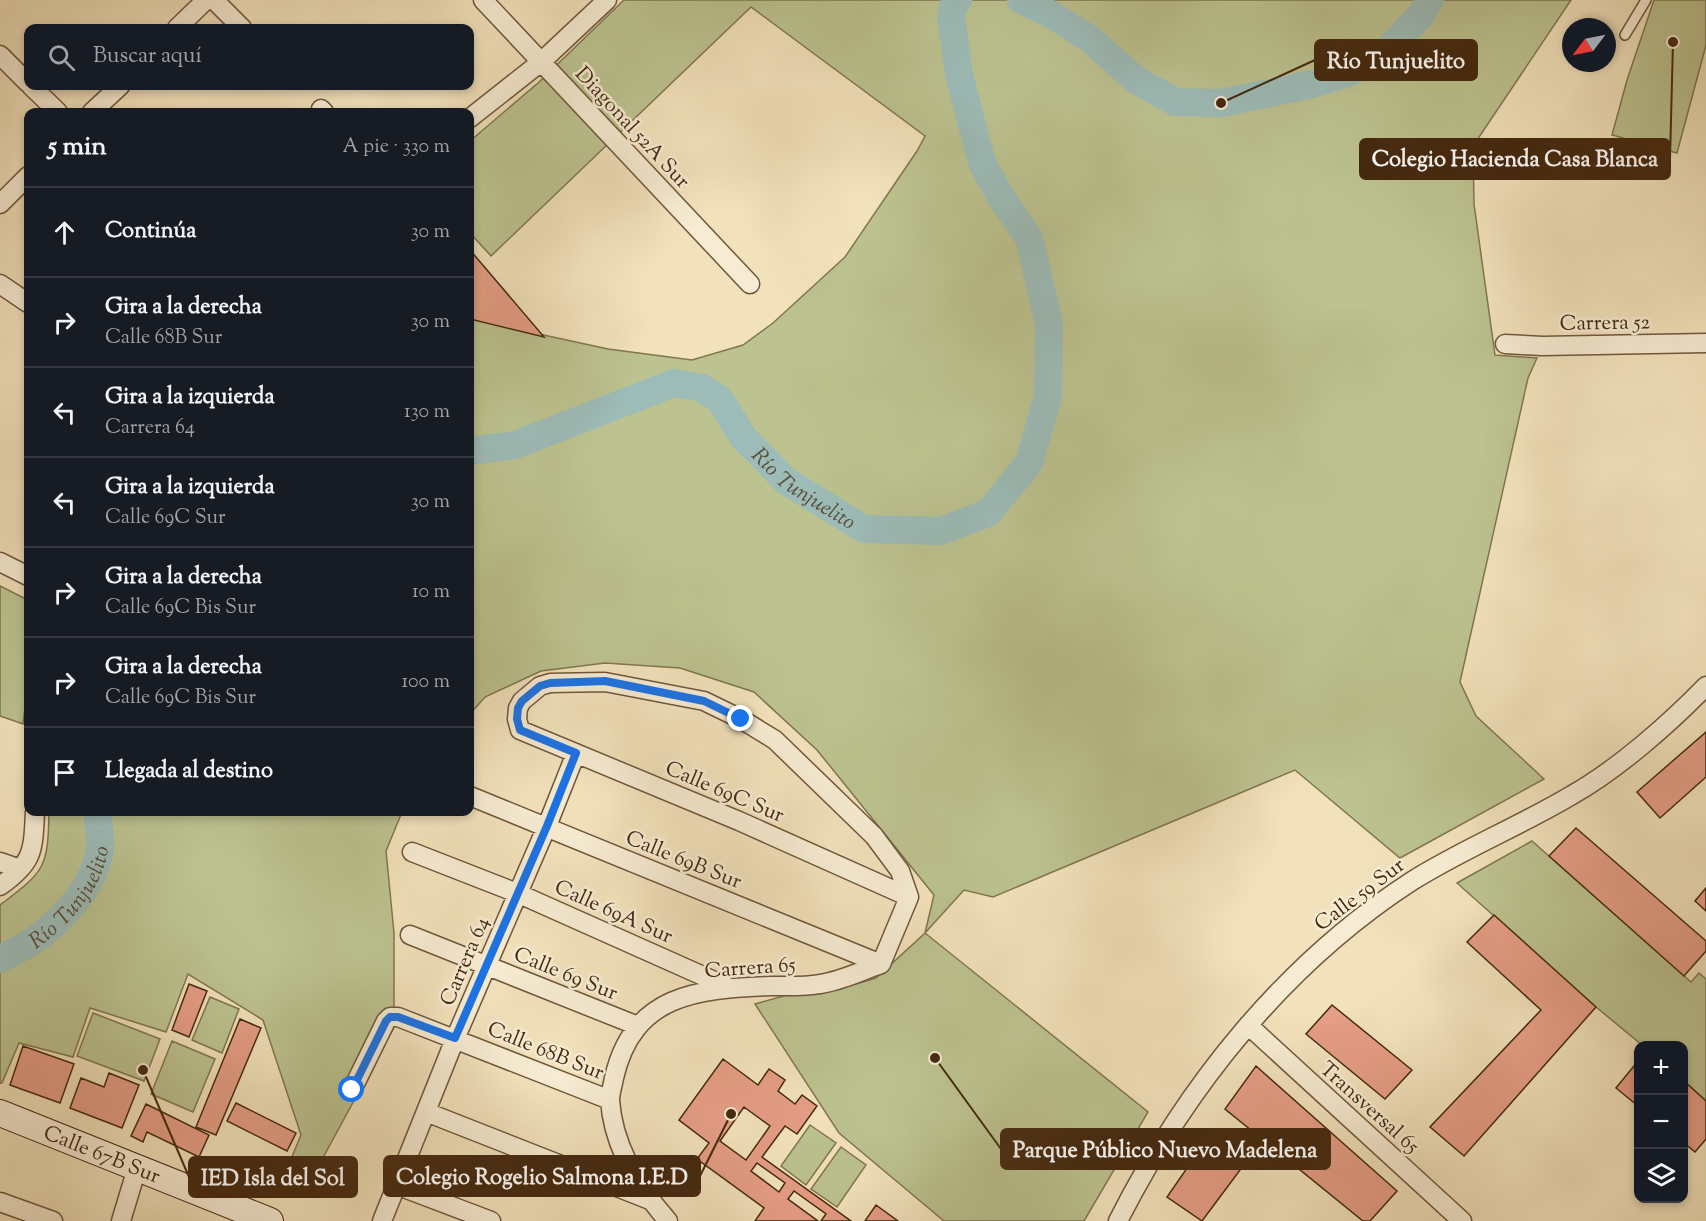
<!DOCTYPE html>
<html lang="es">
<head>
<meta charset="utf-8">
<style>
	:root { --surface:#171b24; --page:#242831; --text:#f1f3f6; --muted:#9ea1a6; --line:#363941 }
	body { margin:0; font-family:"Sorts Mill Goudy",serif; background:var(--page); color:var(--text) }
	.controls { position:absolute; right:18px; bottom:18px; display:grid; overflow:hidden; border-radius:12px; box-shadow:0 3px 9px #0003 }
	.controls button { width:54px; height:54px; display:grid; place-items:center; padding:0; border:0; border-bottom:2px solid var(--line); background:var(--surface); color:var(--text); font:30px sans-serif }
	.compass { position:absolute; left:1562px; top:18px; width:54px; height:54px; border-radius:50%; background:var(--surface); box-shadow:0 3px 9px #0003; rotate:238deg }
	.stop { position:absolute; width:18px; height:18px; margin:-14px; border:4px solid #1a73e8; border-radius:50%; background:#fff }
	.stop.end { background:#1a73e8; border-color:#fff; box-shadow:0 2px 6px #0008 }
	.list { margin:0; padding:0; list-style:none }
	h2 { display:flex; justify-content:space-between; align-items:center; height:78px; margin:0; padding:0 24px; font-size:26px }
	h2 small { font-size:20px; font-weight:400; color:var(--muted) }
	.list li { display:grid; grid-template-columns:39px 1fr auto; gap:18px; align-items:center; box-sizing:border-box; height:90px; padding:0 24px; border-top:2px solid var(--line) }
	.list b { display:block; font-size:22px; white-space:nowrap }
	.list p { margin:0; font-size:20px; white-space:nowrap; color:var(--muted) }
	.list em { font-size:20px; font-style:normal; color:var(--muted) }
	.icon { flex:none; width:33px; height:33px; fill:none; stroke:currentColor; stroke-width:2; stroke-linecap:round; stroke-linejoin:round }
	.map { position:relative; flex:none; width:1706px; height:1221px; overflow:hidden }
	.search { position:absolute; background:var(--surface); box-shadow:0 3px 9px #0003; left:24px; top:24px; width:450px; height:66px; display:flex; align-items:center; gap:15px; box-sizing:border-box; padding:0 21px; border-radius:12px; color:var(--muted); font-size:22px }
	.panel { position:absolute; background:var(--surface); box-shadow:0 3px 9px #0003; left:24px; top:108px; width:450px; height:708px; border-radius:12px }
	.map>svg:first-child { display:block }
	.green { fill:#bcc390; stroke:#807650; stroke-width:1.5 }
	.lines { fill:none; stroke-linecap:round; stroke-linejoin:round }
	.river { stroke:#9dbcb8; stroke-width:28 }
	.building { fill:#e69e86; stroke:#442910; stroke-width:1.5; fill-rule:evenodd }
	.lane-casing { stroke:#70573b; stroke-width:12 }
	.street-casing { stroke:#70573b; stroke-width:21 }
	.secondary-casing { stroke:#442910; stroke-width:28 }
	.lane { stroke:#f7ecd3; stroke-width:9 }
	.street { stroke:#f7ecd3; stroke-width:18 }
	.secondary { stroke:#f7ecd3; stroke-width:26 }
	.route { stroke:#1a73e8; stroke-width:8 }
	.labels { text-anchor:middle; stroke-width:5; stroke-linejoin:round; paint-order:stroke }
	.street-label { font-size:21px; fill:#442910; stroke:#f7ecd3 }
	.water-label { font-size:22px; font-style:italic; fill:#5a4e3a; stroke:#f7ecd3 }
	.leader { fill:none; stroke:#442910; stroke-width:2 }
	.callout-dot { fill:#442910; stroke:#f7ecd3; stroke-width:2 }
	.callout { fill:#442910; stroke:#442910; stroke-width:2 }
	.callout-label { font-size:22px; text-anchor:middle; font-weight:bold; fill:#fff }
</style>
</head>
<body>
<div class="map">
<svg width="1706" height="1221" viewBox="0 0 1706 1221">
	<rect width="100%" height="100%" fill="#f2e2bc"/>
	<filter id="stains"><feTurbulence type="fractalNoise" baseFrequency=".00333" numOctaves="4"/><feColorMatrix values="0 0 0 0 .2 0 0 0 0 .09 0 0 0 0 .02 0 0 0 .5 -.17"/></filter>
	<radialGradient id="worn" r=".72"><stop offset=".6" stop-color="#630" stop-opacity="0"/><stop offset="1" stop-color="#630" stop-opacity=".3"/></radialGradient>
	<!-- green -->
	<path class="green" d="M624,0H1571L1473,146L1474,204L1495,355L1537,358L1528,378L1460,682L1476,716L1544,779L1400,858L1295,770L993,897L964,890L925,933L1148,1112L1084,1221H944L839,1133L755,1004L794,993L836,990L876,978L925,933L934,895L817,750L754,692L680,668L605,663L541,671L485,697L470,714V319L608,349L692,360L743,345L773,323L845,257L917,151L925,136L751,7L491,256L470,233V141L538,83Z
		M1654,0H1706V45L1677,153L1612,135L1627,80Z
		M0,586L28,600V683L23,724L0,716Z
		M49,812H402L386,851L394,933V1027L319,1165L291,1159L301,1135L263,1020L188,974L166,1032L90,1008L73,1057L19,1043L2,1083H0V905C45,871 48,868 49,812Z
		M1532,841L1691,982L1699,973L1706,979V1101L1684,1081V1046L1642,1045L1596,1007L1457,883Z
		M210,997L239,1009L222,1053L192,1040Z
		M93,1013L160,1039L144,1081L77,1056Z
		M172,1041L215,1059L193,1112L151,1094Z
		M810,1125L836,1143L806,1185L781,1166Z
		M841,1147L866,1165L837,1207L811,1189Z"/>
	<g class="lines">
		<!-- river -->
		<g class="river">
			<path d="M1021,0L1047,12L1090,39L1136,80L1175,102L1221,103L1313,84L1348,73L1381,57L1421,15L1430,0"/>
			<path id="s1" d="M470,451L515,445L674,383L702,388L720,400L743,437L786,481L864,529L941,531L988,513L1029,463L1048,396L1049,324L1029,238L1001,197L982,163L959,75L951,17L954,3L958,0"/>
			<path id="s2" d="M0,959C13,952 29,945 40,936C67,915 95,884 100,849C101,837 98,823 97,812"/>
		</g>
	</g>
	<!-- building -->
	<path class="building" d="M470,250L544,337L470,319Z
		M1706,732V777L1660,818L1637,792Z
		M1576,828L1706,941V951L1684,976L1549,856Z
		M1706,888V911L1695,901Z
		M1494,915L1596,1007L1464,1156L1430,1127L1541,1010L1467,942Z
		M189,984L207,991L189,1037L172,1030Z
		M1332,1005L1412,1070L1385,1099L1306,1034Z
		M240,1019L261,1028L216,1135L196,1127Z
		M23,1046L74,1064L60,1103L10,1085Z
		M723,1059L758,1085L769,1069L785,1080L778,1091L795,1104L802,1095L817,1106L797,1134L785,1126L762,1157L851,1221H821L826,1214L794,1191L788,1199L818,1221H755L764,1208L697,1159L709,1143L679,1120ZM744,1107L770,1126L746,1160L720,1141ZM757,1163L785,1183L779,1192L751,1171Z
		M1638,1061V1106L1616,1088Z
		M1256,1066L1397,1191L1370,1221H1363L1225,1109Z
		M109,1073L139,1085L122,1128L70,1108L81,1078L104,1087Z
		M1684,1081L1706,1101V1139L1695,1152L1684,1143Z
		M236,1103L296,1133L287,1151L227,1121Z
		M146,1104L209,1135L199,1157L147,1132L143,1142L131,1136Z
		M1210,1135L1249,1158L1202,1221L1167,1197Z
		M876,1205L898,1221H865Z"/>
	<g class="lines">
		<defs>
			<path id="lane" d="M1625,35L1646,0"/>
			<path id="street" d="M214,0L242,28
				M483,0L750,284
				M177,28L206,0
				M0,55L28,83
				M31,86L58,112
				M321,109L324,112
				M92,112L120,86
				M470,118L541,62L607,0
				M0,204L28,176
				M0,284L28,303
				M1505,344L1542,346L1706,343
				M0,562L28,576
				M470,796L881,964
				M412,852L517,893L730,988
				M0,862L20,869
				M0,886C34,862 33,851 35,812
				M410,935L638,1026
				M881,964L909,897L900,871L874,836L775,740L741,719L704,701L605,682L550,683L540,686L522,701L518,708L517,719L520,730L739,821L909,897
				M1248,1025L1462,1221
				M352,1090L386,1021L390,1017H398L610,1100
				M426,1112L650,1200
				M396,1185L491,1221
				M0,1202L53,1221
				M121,1221L137,1168
				M382,1221L455,1039L547,826L576,753
				M668,1221C639,1188 613,1146 610,1100C610,1093 613,1085 614,1078C633,994 697,989 770,986C786,986 804,987 820,984C841,981 861,971 881,964
				M1118,1221C1186,1087 1284,964 1412,881C1463,849 1520,826 1572,795C1618,769 1669,724 1706,686"/>
			<g id="secondary">
				<path id="s3" d="M0,1113L270,1221"/>
			</g>
		</defs>
		<!-- lane casing -->
		<use href="#lane" class="lane-casing"/>
		<!-- street casing -->
		<use href="#street" class="street-casing"/>
		<!-- secondary casing -->
		<use href="#secondary" class="secondary-casing"/>
		<!-- lane -->
		<use href="#lane" class="lane"/>
		<!-- street -->
		<use href="#street" class="street"/>
		<!-- secondary -->
		<use href="#secondary" class="secondary"/>
	</g>
	<g class="lines">
		<!-- route -->
		<path class="route" d="M352,1090L386,1021L390,1017H398L455,1038L547,826L576,753L520,730L517,719L518,708L522,701L540,686L550,683L605,681L704,701L741,719"/>
	</g>
	<g class="labels">
		<!-- street labels -->
		<g class="street-label">
			<text transform="translate(633 127) rotate(47)" y="7">Diagonal 52A Sur</text>
			<text transform="translate(1605 322) rotate(-1)" y="7">Carrera 52</text>
			<text transform="translate(725 791) rotate(23)" y="7">Calle 69C Sur</text>
			<text transform="translate(684 859) rotate(22)" y="7">Calle 69B Sur</text>
			<text transform="translate(1359 894) rotate(-37)" y="7">Calle 59 Sur</text>
			<text transform="translate(614 911) rotate(24)" y="7">Calle 69A Sur</text>
			<text transform="translate(464 961) rotate(-67)" y="7">Carrera 64</text>
			<text transform="translate(750 967) rotate(-4)" y="7">Carrera 65</text>
			<text transform="translate(566 973) rotate(22)" y="7">Calle 69 Sur</text>
			<text transform="translate(546 1050) rotate(22)" y="7">Calle 68B Sur</text>
			<text transform="translate(1370 1107) rotate(42)" y="7">Transversal 65</text>
			<text dy="7" stroke="none"><textPath href="#s3" startOffset="110">Calle 67B Sur</textPath></text>
		</g>
		<!-- water labels -->
		<g class="water-label">
			<text dy="8" stroke="none"><textPath href="#s1" startOffset="390">Río Tunjuelito</textPath></text>
			<text dy="8" stroke="none"><textPath href="#s2" startOffset="96">Río Tunjuelito</textPath></text>
		</g>
	</g>
	<!-- callouts -->
	<path class="leader" d="M1221 103L1315 60M1673 42L1670 159M935 1058L1001 1149M731 1114L700 1176M143 1070L189 1177"/>
	<g class="callout-dot">
		<circle cx="1221" cy="103" r="6"/>
		<circle cx="1673" cy="42" r="6"/>
		<circle cx="935" cy="1058" r="6"/>
		<circle cx="731" cy="1114" r="6"/>
		<circle cx="143" cy="1070" r="6"/>
	</g>
	<g class="callout">
		<rect x="1315" y="40" width="162" height="40" rx="6"/>
		<rect x="1360" y="139" width="310" height="40" rx="6"/>
		<rect x="1001" y="1129" width="329" height="40" rx="6"/>
		<rect x="384" y="1156" width="316" height="40" rx="6"/>
		<rect x="189" y="1157" width="168" height="40" rx="6"/>
	</g>
	<g class="callout-label">
		<text x="1396" y="68">Río Tunjuelito</text>
		<text x="1515" y="166">Colegio Hacienda Casa Blanca</text>
		<text x="1165" y="1157">Parque Público Nuevo Madelena</text>
		<text x="542" y="1184">Colegio Rogelio Salmona I.E.D</text>
		<text x="273" y="1185">IED Isla del Sol</text>
	</g>
	<rect width="100%" height="100%" filter="url(#stains)"/>
	<rect width="100%" height="100%" fill="url(#worn)"/>
</svg>
<div class="controls">
<button>+</button>
<button>−</button>
<button><svg class="icon" aria-label="layers" viewBox="0 0 24 24"><path d="M12 4l9 5-9 5-9-5zM3 14l9 5 9-5"/></svg></button>
</div>
<svg class="compass" viewBox="-18 -18 36 36"><path d="M0-13l5 13h-10z" fill="#e53935"/><path d="M0 13l5-13h-10z" fill="#9ea1a6"/></svg>
<div class="stop" style="left:352px;top:1090px"></div>
<div class="stop end" style="left:741px;top:719px"></div>
<div class="search"><svg class="icon" aria-label="search" viewBox="0 0 24 24"><circle cx="10" cy="10" r="6"/><path d="M15 15l6 6"/></svg>Buscar aquí</div>
<section class="panel">
<h2>5 min<small>A pie · 330 m</small></h2>
<ul class="list">
<li><svg class="icon" aria-label="ahead" viewBox="0 0 24 24"><path d="M12 20V5M6 11l6-6 6 6"/></svg><div><b>Continúa</b></div><em>30 m</em></li>
<li><svg class="icon" aria-label="right" viewBox="0 0 24 24"><path d="M7 20v-9h11M14 6l5 5-5 5"/></svg><div><b>Gira a la derecha</b><p>Calle 68B Sur</p></div><em>30 m</em></li>
<li><svg class="icon" aria-label="left" viewBox="0 0 24 24"><path d="M17 20v-9H6M10 6l-5 5 5 5"/></svg><div><b>Gira a la izquierda</b><p>Carrera 64</p></div><em>130 m</em></li>
<li><svg class="icon" aria-label="left" viewBox="0 0 24 24"><path d="M17 20v-9H6M10 6l-5 5 5 5"/></svg><div><b>Gira a la izquierda</b><p>Calle 69C Sur</p></div><em>30 m</em></li>
<li><svg class="icon" aria-label="right" viewBox="0 0 24 24"><path d="M7 20v-9h11M14 6l5 5-5 5"/></svg><div><b>Gira a la derecha</b><p>Calle 69C Bis Sur</p></div><em>10 m</em></li>
<li><svg class="icon" aria-label="right" viewBox="0 0 24 24"><path d="M7 20v-9h11M14 6l5 5-5 5"/></svg><div><b>Gira a la derecha</b><p>Calle 69C Bis Sur</p></div><em>100 m</em></li>
<li><svg class="icon" aria-label="arrive" viewBox="0 0 24 24"><path d="M6 21V4h12l-3 4 3 4H6"/></svg><div><b>Llegada al destino</b></div></li>
</ul>
</section>
</div>
</body>
</html>
